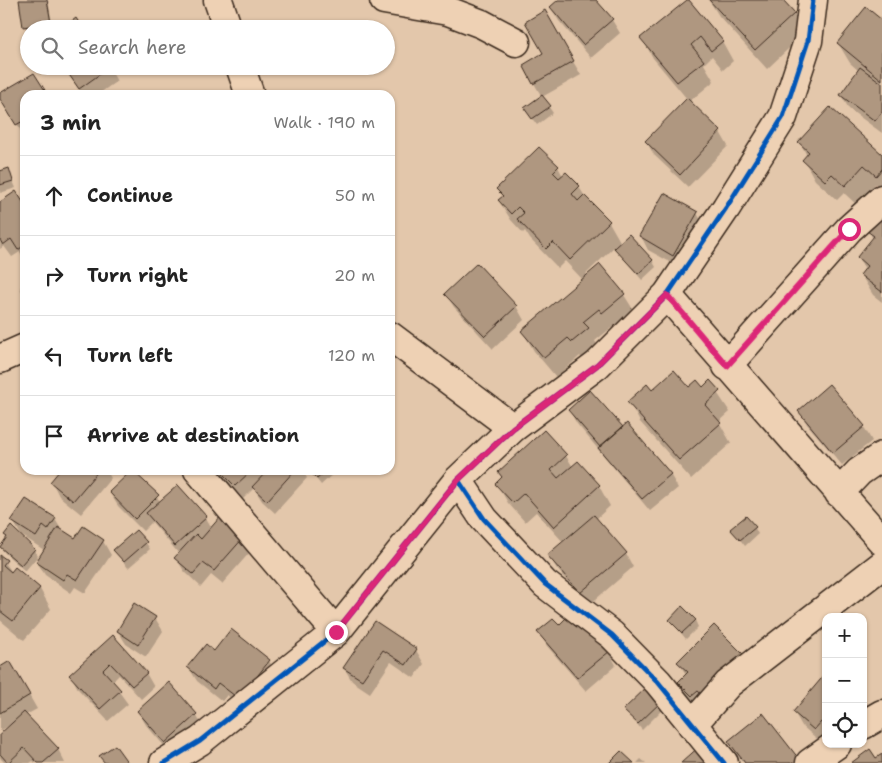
<!DOCTYPE html>
<html lang="en">
<head>
<meta charset="utf-8">
<style>
	:root { --surface:#fff; --page:#f6f6f6; --text:#222; --muted:#767676; --line:#e0e0e0 }
	body { margin:0; font-family:"Shantell Sans",sans-serif; background:var(--page); color:var(--text) }
	.controls { position:absolute; right:15px; bottom:15px; display:grid; overflow:hidden; border-radius:10px; box-shadow:0 1px 4px #0004 }
	.controls button { width:45px; height:45px; display:grid; place-items:center; padding:0; border:0; border-bottom:1px solid var(--line); background:var(--surface); color:var(--text); font:25px sans-serif }
	.stop { position:absolute; width:15px; height:15px; margin:-11px; border:4px solid #db2777; border-radius:50%; background:#fff }
	.stop.end { background:#db2777; border-color:#fff; box-shadow:0 1px 5px #0008 }
	.list { margin:0; padding:0; list-style:none }
	h2 { display:flex; justify-content:space-between; align-items:center; height:65px; margin:0; padding:0 20px; font-size:21px }
	h2 small { font-size:16px; font-weight:400; color:var(--muted) }
	.list li { display:grid; grid-template-columns:32px 1fr auto; gap:15px; align-items:center; box-sizing:border-box; height:80px; padding:0 20px; border-top:1px solid var(--line) }
	.list b { display:block; font-size:19px; white-space:nowrap }
	.list em { font-size:16px; font-style:normal; color:var(--muted) }
	.icon { flex:none; width:28px; height:28px; fill:none; stroke:currentColor; stroke-width:2; stroke-linecap:round; stroke-linejoin:round }
	.map { position:relative; flex:none; width:882px; height:763px; overflow:hidden }
	.search { position:absolute; background:var(--surface); box-shadow:0 1px 4px #0004; left:20px; top:20px; width:375px; height:55px; display:flex; align-items:center; gap:12px; box-sizing:border-box; padding:0 18px; border-radius:28px; color:var(--muted); font-size:19px }
	.panel { position:absolute; background:var(--surface); box-shadow:0 1px 4px #0004; left:20px; top:90px; width:375px; height:385px; border-radius:15px }
	.map>svg:first-child { display:block }
	.shadow { fill:#0003 }
	.building { fill:#af9780; stroke:#3b2a1e }
	.lines { fill:none; stroke-linecap:round; stroke-linejoin:round }
	.minor-casing { stroke:#3b2a1e; stroke-width:31 }
	.minor { stroke:#eed1b4; stroke-width:28 }
	.cycleway-casing { stroke:#eed1b4; stroke-width:8 }
	.cycleway { stroke:#0057b8; stroke-width:5 }
	.route { stroke:#db2777; stroke-width:6 }
</style>
</head>
<body>
<div class="map">
<svg width="882" height="763" viewBox="0 0 882 763">
	<rect width="100%" height="100%" fill="#e3c7ab"/>
	<filter id="ink" filterUnits="userSpaceOnUse"><feTurbulence type="fractalNoise" baseFrequency=".02" numOctaves="2"/><feDisplacementMap in="SourceGraphic" scale="10" xChannelSelector="R" yChannelSelector="G"/><feConvolveMatrix kernelMatrix="1 2 1 2 8 2 1 2 1" color-interpolation-filters="sRGB"/></filter>
	<g filter="url(#ink)">
		<!-- shadow -->
		<path class="shadow" d="M21,0H48L53,29H29L28,33L25,26Z
			M560,0H595L612,20L620,33L591,58L559,21L551,8Z
			M688,0L722,41L733,61L723,70L712,56L704,64L714,81L689,102L720,132L728,146L688,187L654,155L646,141L687,99L653,58L642,38Z
			M709,0H782L794,13L805,33L767,69L719,16Z
			M544,12L581,75L542,97L553,113L537,125L525,109L542,97L524,66L544,54Z
			M882,22V133L849,109L841,95L859,71L850,63L838,43Z
			M63,66H108L117,81L97,95H83Z
			M0,95H46H25V138Z
			M800,142L882,156V190L875,184L857,205L844,193L837,200L815,180L804,160L807,156Z
			M539,149L558,167L563,176L579,187L586,198L609,222L621,243L652,260L656,267L642,280L614,247L586,274L588,276L600,266L624,295L636,314L615,332L611,328L595,341L599,348L584,361L580,356L556,377L534,351L523,332L583,280L565,261L558,268L530,239L525,231L523,233L511,220L499,201L503,198L498,189Z
			M8,170L16,188L0,193V172Z
			M0,203L25,208V260L20,252L12,257L4,246L0,249Z
			M697,213L704,226L681,268L648,250L641,236Z
			M882,215V302L873,295L861,275L865,270L858,258L873,239L869,231Z
			M25,281V297L20,288Z
			M446,294L516,306L524,320L493,349L454,307Z
			M710,382L730,412L719,422L731,443L691,479L640,422L629,402L652,392L703,388Z
			M829,386L864,427L872,441L842,465L807,424L799,411Z
			M569,410L670,474L678,488L650,511L577,424Z
			M566,456L573,467L599,486L610,506L596,519L626,554L633,567L588,606L557,569L549,555L564,543L536,512L525,522L508,503L497,484Z
			M62,470H106L111,478L81,514L59,496L52,482Z
			M217,470H302L307,478L275,513L262,501L254,488L243,499Z
			M309,470H337L321,485Z
			M133,471L161,502L178,487L206,518L212,528L221,518L251,551L222,584L211,575L201,587L184,571L176,558L179,554L152,522L143,531L118,506L110,493Z
			M55,519L62,531L75,540L103,541L111,555L85,593L75,587L71,593L45,575L37,562L44,550L21,535L13,521Z
			M755,528L758,534L745,546L732,529Z
			M146,543L150,549L128,568L115,550Z
			M1,547L34,550L38,556L25,571L5,553Z
			M0,556L12,572L15,569L40,589L51,609L24,640L0,620Z
			M155,618L163,631L146,657L126,644L118,631Z
			M670,620H695L698,627L686,639Z
			M375,622L416,650L424,664L414,678L391,662L370,693L352,681L344,668Z
			M558,627L574,628L609,652L616,665L586,691L547,646L539,632Z
			M714,627L701,709L687,696L679,683L686,675L679,662Z
			M113,637L146,673L154,687L141,699L119,675L112,682L128,704L108,721L78,689L71,675Z
			M215,652L269,661L277,674L247,712L227,695L222,701L197,681L189,668Z
			M0,669L29,695L37,709L26,715L58,749L65,763H35L33,761L30,763H5L0,758V736L10,725L0,731Z
			M826,675V739L822,743L802,726L794,712Z
			M169,684L196,715L204,728L173,756L146,725L138,711Z
			M649,686L666,706L642,730L625,710Z
			M763,715L800,763H744L737,755L729,741Z
			M641,759L646,763H637Z"/>
		<!-- building -->
		<path class="building" d="M19,0H47L51,23L23,27Z
			M558,0H596L613,19L583,45L550,7Z
			M687,0H689L723,41L711,51L700,37L691,45L704,61L677,82L640,38Z
			M709,0H783L795,13L755,50Z
			M866,7L882,20V80L837,43Z
			M545,10L574,61L533,84L523,65L543,53L525,22Z
			M76,18L83,29H61Z
			M63,66H110V67L79,89Z
			M860,67L882,83V112L875,121L840,95Z
			M34,73L48,95H25V120L16,125L0,99V93Z
			M542,95L551,106L532,119L524,108Z
			M687,98L721,131L680,175L645,141Z
			M830,107L882,154V169L876,176L864,165L845,186L832,174L825,181L802,160L809,152L798,142Z
			M539,147L559,166L553,172L559,178L566,172L580,186L572,194L578,201L584,195L610,221L570,260L553,242L546,249L517,219L524,213L518,207L511,214L498,200L503,196L496,189Z
			M9,168L13,181L0,185V171Z
			M16,191L25,205V245L18,250L11,239L3,245L0,240V202Z
			M664,193L698,212L673,256L639,236Z
			M882,213V292L860,275L867,266L857,257L874,236L867,231Z
			M629,234L653,260L638,274L614,248Z
			M477,263L517,306L485,336L444,294Z
			M600,264L625,294L602,313L599,309L583,322L589,328L572,342L568,338L544,358L521,331Z
			M674,370L689,387L697,380L703,387L710,380L720,391L705,405L721,423L679,460L627,402L647,384L652,390Z
			M829,384L865,426L833,453L798,411Z
			M590,390L623,427L600,447L568,410Z
			M627,423L671,474L642,499L598,448Z
			M544,430L567,455L551,470L558,478L578,461L600,485L554,527L524,493L513,503L495,484L502,477L498,472Z
			M60,470H99L73,501L50,482Z
			M132,470L159,495L135,519L109,492Z
			M219,470H252L235,486Z
			M268,470H295L267,501L252,487Z
			M308,470H327L317,479Z
			M178,485L207,517L175,546L146,513Z
			M26,499L56,518L48,530L43,526L36,537L11,521Z
			M594,515L627,553L580,593L547,555Z
			M221,516L244,537L214,571L203,563L193,574L174,558L196,534L201,539Z
			M746,516L756,527L740,540L730,529Z
			M11,526L35,549L21,565L0,547L7,537L4,535Z
			M83,526L104,540L77,580L67,574L63,580L36,562L58,527L75,538Z
			M136,530L147,542L124,562L113,550Z
			M0,555L7,560L3,565L11,572L15,567L40,588L13,621L0,611Z
			M134,603L156,617L138,645L117,631Z
			M682,606L696,620L682,633L669,620Z
			M567,617L575,626L583,619L610,651L577,678L537,632L553,619L559,625Z
			M375,621L417,649L406,665L383,650L362,680L343,668Z
			M714,625L746,657L706,698L698,691L692,696L678,682L688,672L677,662Z
			M231,629L270,660L239,699L218,683L214,689L187,667L206,644L214,651Z
			M113,635L147,673L132,686L110,663L103,670L121,690L100,709L69,675Z
			M10,661L30,695L0,713V667Z
			M826,673V725L821,722L814,730L793,712Z
			M169,682L197,714L165,743L137,711Z
			M649,685L664,699L638,724L623,710Z
			M24,712L59,749L43,763H38L24,748L8,763L0,754V734Z
			M763,713L799,759L794,763H745L728,741Z
			M702,744L712,756L705,763H681Z
			M115,745L128,763H105L99,756Z
			M870,749L876,758L882,754V763H851Z
			M621,751L634,763H609Z"/>
		<g class="lines">
			<defs>
				<path id="minor" d="M218,0L228,29
					M384,0L448,11L482,24L516,42
					M240,66L250,95
					M667,295L882,541
					M390,336L513,428
					M0,359L25,348
					M727,366L849,229L882,199
					M198,470L336,632
					M458,480L484,519L545,584L612,635L658,682L724,763
					M839,493L859,472L882,456
					M692,725L728,684L882,565
					M863,725L882,714
					M164,763L200,741L336,632L458,480L513,428L597,365L667,295L726,208L783,117L808,41L813,0
					M810,763L837,744"/>
			</defs>
			<!-- minor casing -->
			<use href="#minor" class="minor-casing"/>
			<!-- minor -->
			<use href="#minor" class="minor"/>
			<defs>
				<path id="cycleway" d="M458,480L484,519L545,584L612,635L658,682L724,763
					M164,763L200,741L336,632L458,480L513,428L597,365L667,295L726,208L783,117L808,41L813,0"/>
			</defs>
			<!-- cycleway casing -->
			<use href="#cycleway" class="cycleway-casing"/>
			<!-- cycleway -->
			<use href="#cycleway" class="cycleway"/>
		</g>
	</g>
	<g class="lines" filter="url(#ink)">
		<!-- route -->
		<path class="route" d="M336,632L458,480L513,428L597,365L667,295L727,366L849,229"/>
	</g>
</svg>
<div class="controls">
<button>+</button>
<button>−</button>
<button><svg class="icon" aria-label="locate" viewBox="0 0 24 24"><circle cx="12" cy="12" r="6"/><path d="M12 2v4M12 18v4M2 12h4M18 12h4"/></svg></button>
</div>
<div class="stop" style="left:849px;top:229px"></div>
<div class="stop end" style="left:336px;top:632px"></div>
<div class="search"><svg class="icon" aria-label="search" viewBox="0 0 24 24"><circle cx="10" cy="10" r="6"/><path d="M15 15l6 6"/></svg>Search here</div>
<section class="panel">
<h2>3 min<small>Walk · 190 m</small></h2>
<ul class="list">
<li><svg class="icon" aria-label="ahead" viewBox="0 0 24 24"><path d="M12 20V5M6 11l6-6 6 6"/></svg><div><b>Continue</b></div><em>50 m</em></li>
<li><svg class="icon" aria-label="right" viewBox="0 0 24 24"><path d="M7 20v-9h11M14 6l5 5-5 5"/></svg><div><b>Turn right</b></div><em>20 m</em></li>
<li><svg class="icon" aria-label="left" viewBox="0 0 24 24"><path d="M17 20v-9H6M10 6l-5 5 5 5"/></svg><div><b>Turn left</b></div><em>120 m</em></li>
<li><svg class="icon" aria-label="arrive" viewBox="0 0 24 24"><path d="M6 21V4h12l-3 4 3 4H6"/></svg><div><b>Arrive at destination</b></div></li>
</ul>
</section>
</div>
</body>
</html>
